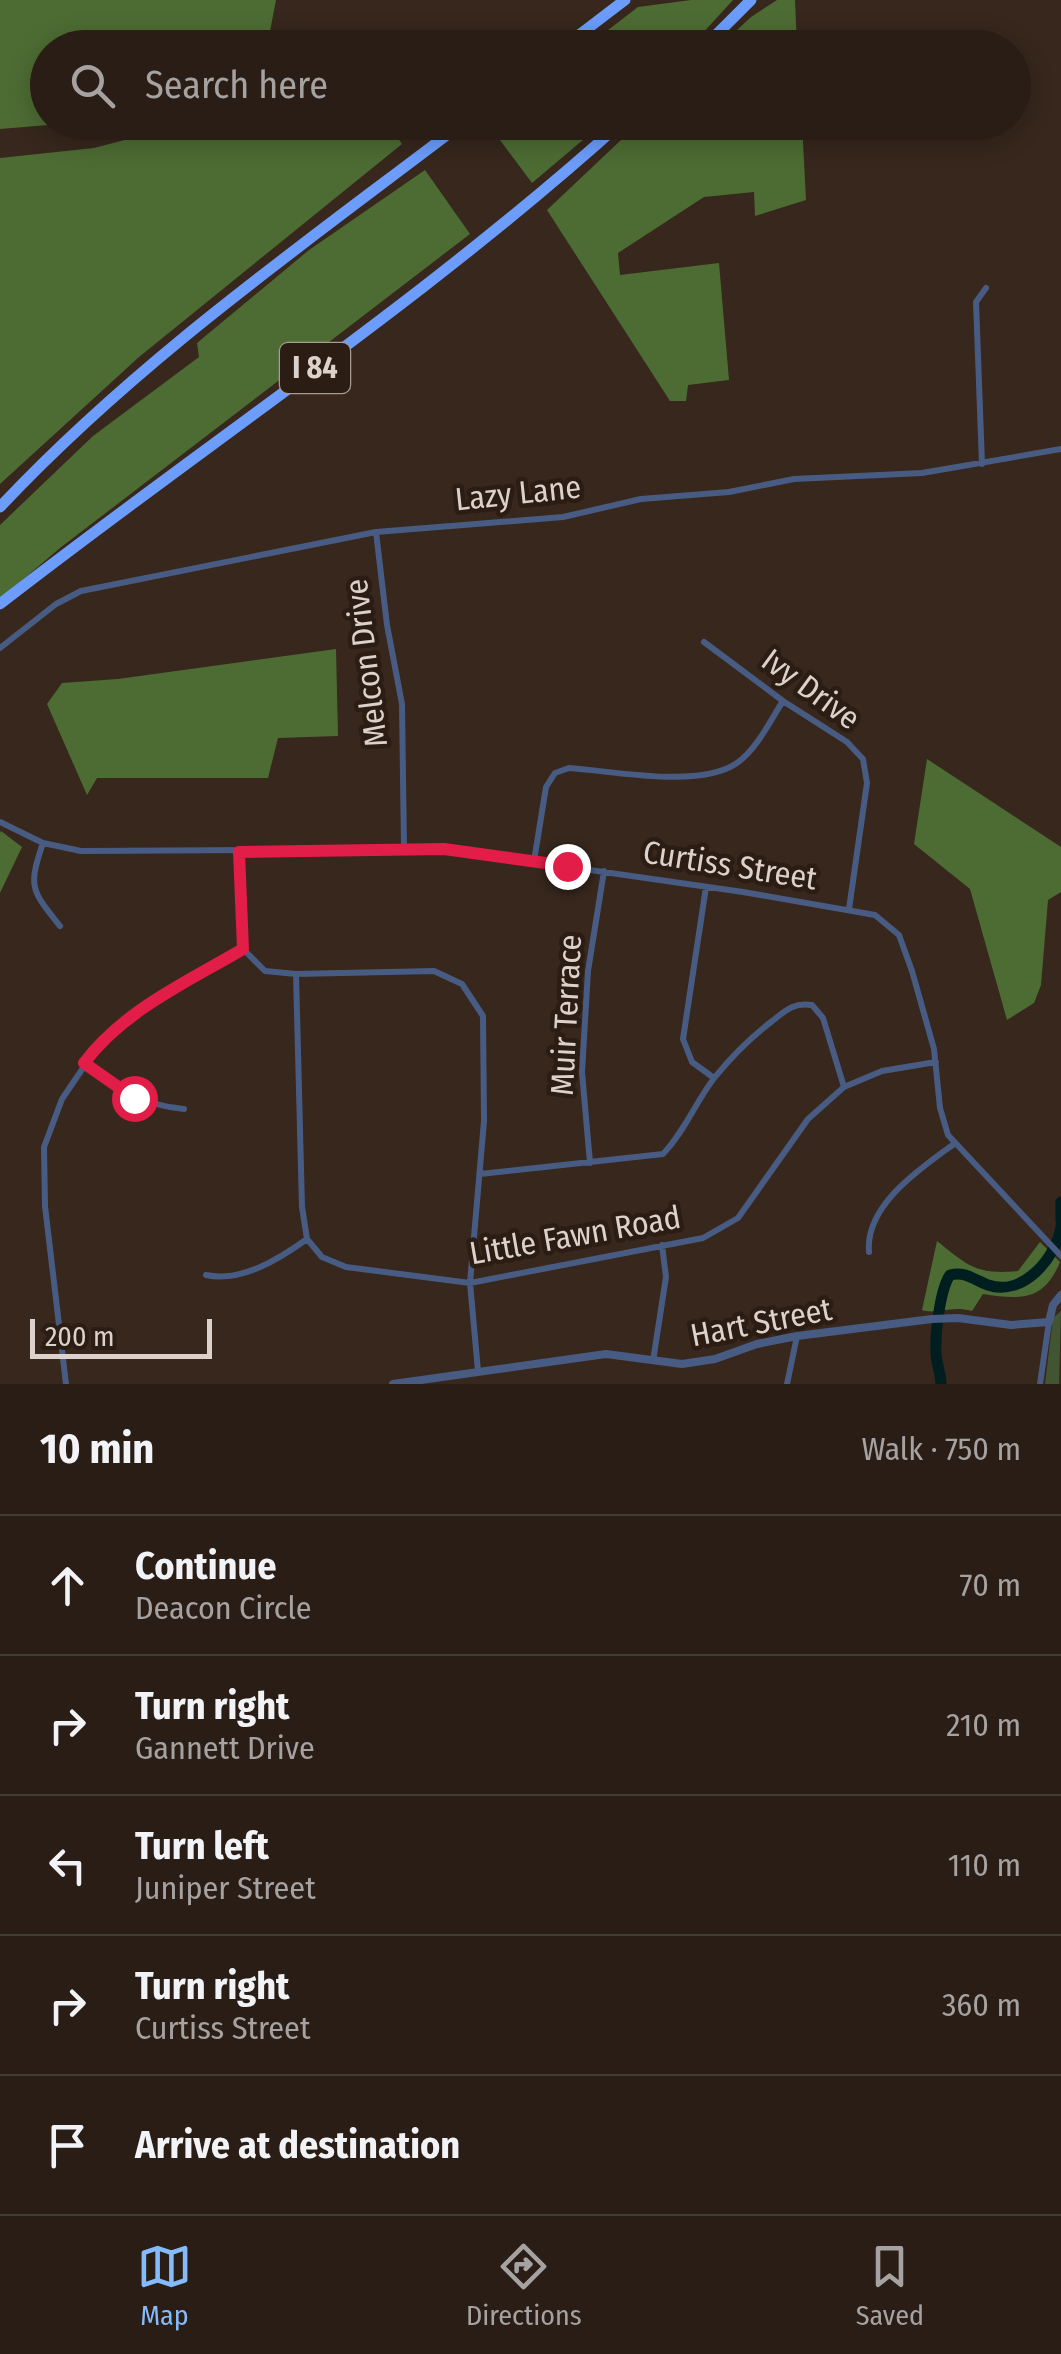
<!DOCTYPE html>
<html lang="en">
<head>
<meta charset="utf-8">
<style>
	:root { --surface:#291d16; --page:#352a23; --text:#f1f3f6; --muted:#a5a2a1; --line:#453b35; --accent:#85bbfb }
	body { margin:0; font-family:"Fira Sans Condensed",sans-serif; background:var(--page); color:var(--text) }
	.scale { position:absolute; left:30px; bottom:25px; width:182px; box-sizing:border-box; padding-left:10px; border:5px solid #dcd2cb; border-top:0; font-size:28px; line-height:35px; white-space:nowrap; color:#dcd2cb; -webkit-text-stroke:8px #2c1d14; paint-order:stroke }
	.stop { position:absolute; width:30px; height:30px; margin:-22px; border:8px solid #e11d48; border-radius:50%; background:#fff }
	.stop.end { background:#e11d48; border-color:#fff; box-shadow:0 2px 10px #0008 }
	.list { margin:0; padding:0; list-style:none }
	h2 { display:flex; justify-content:space-between; align-items:center; height:130px; margin:0; padding:0 40px; font-size:42px }
	h2 small { font-size:32px; font-weight:400; color:var(--muted) }
	.list li { display:grid; grid-template-columns:65px 1fr auto; gap:30px; align-items:center; box-sizing:border-box; height:140px; padding:0 40px; border-top:2px solid var(--line) }
	.list b { display:block; font-size:38px; white-space:nowrap }
	.list p { margin:0; font-size:32px; white-space:nowrap; color:var(--muted) }
	.list em { font-size:32px; font-style:normal; color:var(--muted) }
	.icon { flex:none; width:55px; height:55px; fill:none; stroke:currentColor; stroke-width:2; stroke-linecap:round; stroke-linejoin:round }
	.map { position:relative; flex:none; width:1061px; height:1384px; overflow:hidden }
	.search { position:absolute; background:var(--surface); box-shadow:0 5px 25px #0003; left:30px; right:30px; top:30px; height:110px; display:flex; align-items:center; gap:25px; box-sizing:border-box; padding:0 35px; border-radius:55px; color:var(--muted); font-size:38px }
	.sheet { height:830px; background:var(--surface) }
	nav { display:flex; justify-content:space-around; align-items:center; box-sizing:border-box; height:140px; border-top:2px solid var(--line); background:var(--surface); font-size:28px; color:var(--muted) }
	nav a { display:grid; justify-items:center; gap:5px }
	nav .on { color:var(--accent) }
	.map>svg:first-child { display:block }
	.green { fill:#415532 }
	.forest { fill:#4d6c34 }
	.lines { fill:none; stroke-linecap:round; stroke-linejoin:round }
	.river { stroke:#001d20; stroke-width:11 }
	.minor { stroke:#485c83; stroke-width:6 }
	.tertiary { stroke:#485c83; stroke-width:8 }
	.motorway { stroke:#6c9dfd; stroke-width:11 }
	.route { stroke:#e11d48; stroke-width:12 }
	.labels { text-anchor:middle; stroke-width:9; stroke-linejoin:round; paint-order:stroke }
	.shield { fill:#2c1d14; stroke:#a79c94; stroke-width:2.5 }
	.shield-label { font-size:30px; font-weight:bold; fill:#dcd2cb }
	.street-label { font-size:32px; fill:#dcd2cb; stroke:#2c1d14 }
</style>
</head>
<body>
<div class="map">
<svg width="1061" height="1384" viewBox="0 0 1061 1384">
	<rect width="100%" height="100%" fill="#37271d"/>
	<!-- green -->
	<path class="green" d="M1061,1311L1059,1384H1045L1053,1318Z"/>
	<!-- forest -->
	<path class="forest" d="M0,0H276L267,47L48,48V122L72,123L0,129Z
		M691,0H733L690,47H586L638,7Z
		M777,0H795L797,47H719L751,17Z
		M193,122L387,123L402,144L139,357L0,484V158L94,148Z
		M491,122H603V123L532,183L488,124Z
		M639,123H802L806,200L755,216L754,192L704,197L618,253L620,275L719,263L729,380L688,385L686,401H670L547,210Z
		M425,170L470,234L60,548L0,599V525L93,436L199,357L197,343L309,250Z
		M336,649L338,736L278,738L268,778H97L87,795L47,704L62,683L118,679Z
		M927,759L1061,847V892L1048,900L1041,985L1034,1003L1007,1020L970,889L914,844Z
		M1,831L22,847L0,893V833Z
		M937,1241C968,1266 977,1275 1018,1271L1040,1242L1060,1262C1044,1301 1021,1300 983,1294L972,1311C951,1305 935,1315 922,1310Z"/>
	<g class="lines">
		<!-- river -->
		<path class="river" d="M1061,1202V1221
			M941,1384C941,1373 936,1363 936,1353C935,1334 940,1289 950,1275C966,1271 974,1280 988,1285C1023,1297 1056,1258 1061,1227"/>
		<!-- minor -->
		<path class="minor" d="M982,464L976,302L986,288
			M376,532L387,625L402,704L404,849
			M704,642L783,701L847,742L863,759L867,783L849,909
			M0,648L56,604L81,591L376,532L563,517L641,499L729,492L794,479L922,473L1061,449
			M0,822L43,843L81,851L444,849L743,892L875,915L899,935L912,971L934,1049L940,1108L948,1135L1061,1256
			M43,843C28,887 31,890 60,926
			M239,852L243,949L265,971L296,974L434,971L462,984L483,1016L484,1121L470,1283L478,1371
			M534,861L546,787L555,773L569,768C614,771 699,789 737,763C757,749 770,721 783,701
			M706,887L683,1039L692,1062L714,1078
			M296,974L302,1207L307,1239L322,1257L346,1267L470,1283L703,1238L738,1218L808,1119L844,1087L882,1071L936,1062
			M84,1063C120,1088 140,1105 184,1109
			M590,1163L582,1072L588,971L604,871
			M480,1174L663,1154C685,1131 696,1101 715,1077C732,1056 750,1038 771,1022C785,1011 793,1002 812,1005L823,1018L844,1087
			M869,1252C865,1205 921,1168 954,1144
			M206,1275C241,1283 279,1259 307,1239
			M653,1361L666,1277L662,1245
			M66,1384L45,1206L44,1147L62,1099L104,1037L130,1016L243,949
			M787,1384L797,1336
			M1040,1384L1049,1322"/>
		<!-- tertiary -->
		<path class="tertiary" d="M393,1384L606,1354L682,1364L715,1359L757,1344L797,1336L932,1319L958,1318L1011,1325L1049,1322L1053,1305L1061,1295"/>
		<!-- motorway -->
		<path class="motorway" d="M562,48L625,0
			M703,48L751,0
			M0,507C138,360 304,244 464,122
			M0,604C207,443 427,298 622,122"/>
	</g>
	<g class="lines">
		<!-- route -->
		<path class="route" d="M134,1098L84,1063C124,1010 187,982 243,949L239,852L444,849L567,866"/>
	</g>
	<g class="labels">
		<!-- shield labels -->
		<rect class="shield" x="280" y="343" width="70" height="50" rx="8"/>
		<g class="shield-label">
			<text x="315" y="378">I 84</text>
		</g>
		<!-- street labels -->
		<g class="street-label">
			<text transform="translate(518 493) rotate(-6)" y="11">Lazy Lane</text>
			<text transform="translate(366 663) rotate(-97)" y="11">Melcon Drive</text>
			<text transform="translate(811 689) rotate(36)" y="11">Ivy Drive</text>
			<text transform="translate(730 865) rotate(9)" y="11">Curtiss Street</text>
			<text transform="translate(566 1015) rotate(-87)" y="11">Muir Terrace</text>
			<text transform="translate(575 1235) rotate(-10)" y="11">Little Fawn Road</text>
			<text transform="translate(761 1322) rotate(-11)" y="11">Hart Street</text>
		</g>
	</g>
</svg>
<div class="scale">200 m</div>
<div class="stop" style="left:134px;top:1098px"></div>
<div class="stop end" style="left:567px;top:866px"></div>
<div class="search"><svg class="icon" aria-label="search" viewBox="0 0 24 24"><circle cx="10" cy="10" r="6"/><path d="M15 15l6 6"/></svg>Search here</div>
</div>
<section class="sheet">
<h2>10 min<small>Walk · 750 m</small></h2>
<ul class="list">
<li><svg class="icon" aria-label="ahead" viewBox="0 0 24 24"><path d="M12 20V5M6 11l6-6 6 6"/></svg><div><b>Continue</b><p>Deacon Circle</p></div><em>70 m</em></li>
<li><svg class="icon" aria-label="right" viewBox="0 0 24 24"><path d="M7 20v-9h11M14 6l5 5-5 5"/></svg><div><b>Turn right</b><p>Gannett Drive</p></div><em>210 m</em></li>
<li><svg class="icon" aria-label="left" viewBox="0 0 24 24"><path d="M17 20v-9H6M10 6l-5 5 5 5"/></svg><div><b>Turn left</b><p>Juniper Street</p></div><em>110 m</em></li>
<li><svg class="icon" aria-label="right" viewBox="0 0 24 24"><path d="M7 20v-9h11M14 6l5 5-5 5"/></svg><div><b>Turn right</b><p>Curtiss Street</p></div><em>360 m</em></li>
<li><svg class="icon" aria-label="arrive" viewBox="0 0 24 24"><path d="M6 21V4h12l-3 4 3 4H6"/></svg><div><b>Arrive at destination</b></div></li>
</ul>
</section>
<nav>
<a class="on"><svg class="icon" aria-label="map" viewBox="0 0 24 24"><path d="M3 6l6-2 6 2 6-2v14l-6 2-6-2-6 2zM9 4v14M15 6v14"/></svg>Map</a>
<a><svg class="icon" aria-label="directions" viewBox="0 0 24 24"><path d="M12 3l9 9-9 9-9-9zM9 14v-3h6M13 9l2 2-2 2"/></svg>Directions</a>
<a><svg class="icon" aria-label="saved" viewBox="0 0 24 24"><path d="M7 4h10v16l-5-4-5 4z"/></svg>Saved</a>
</nav>
</body>
</html>
